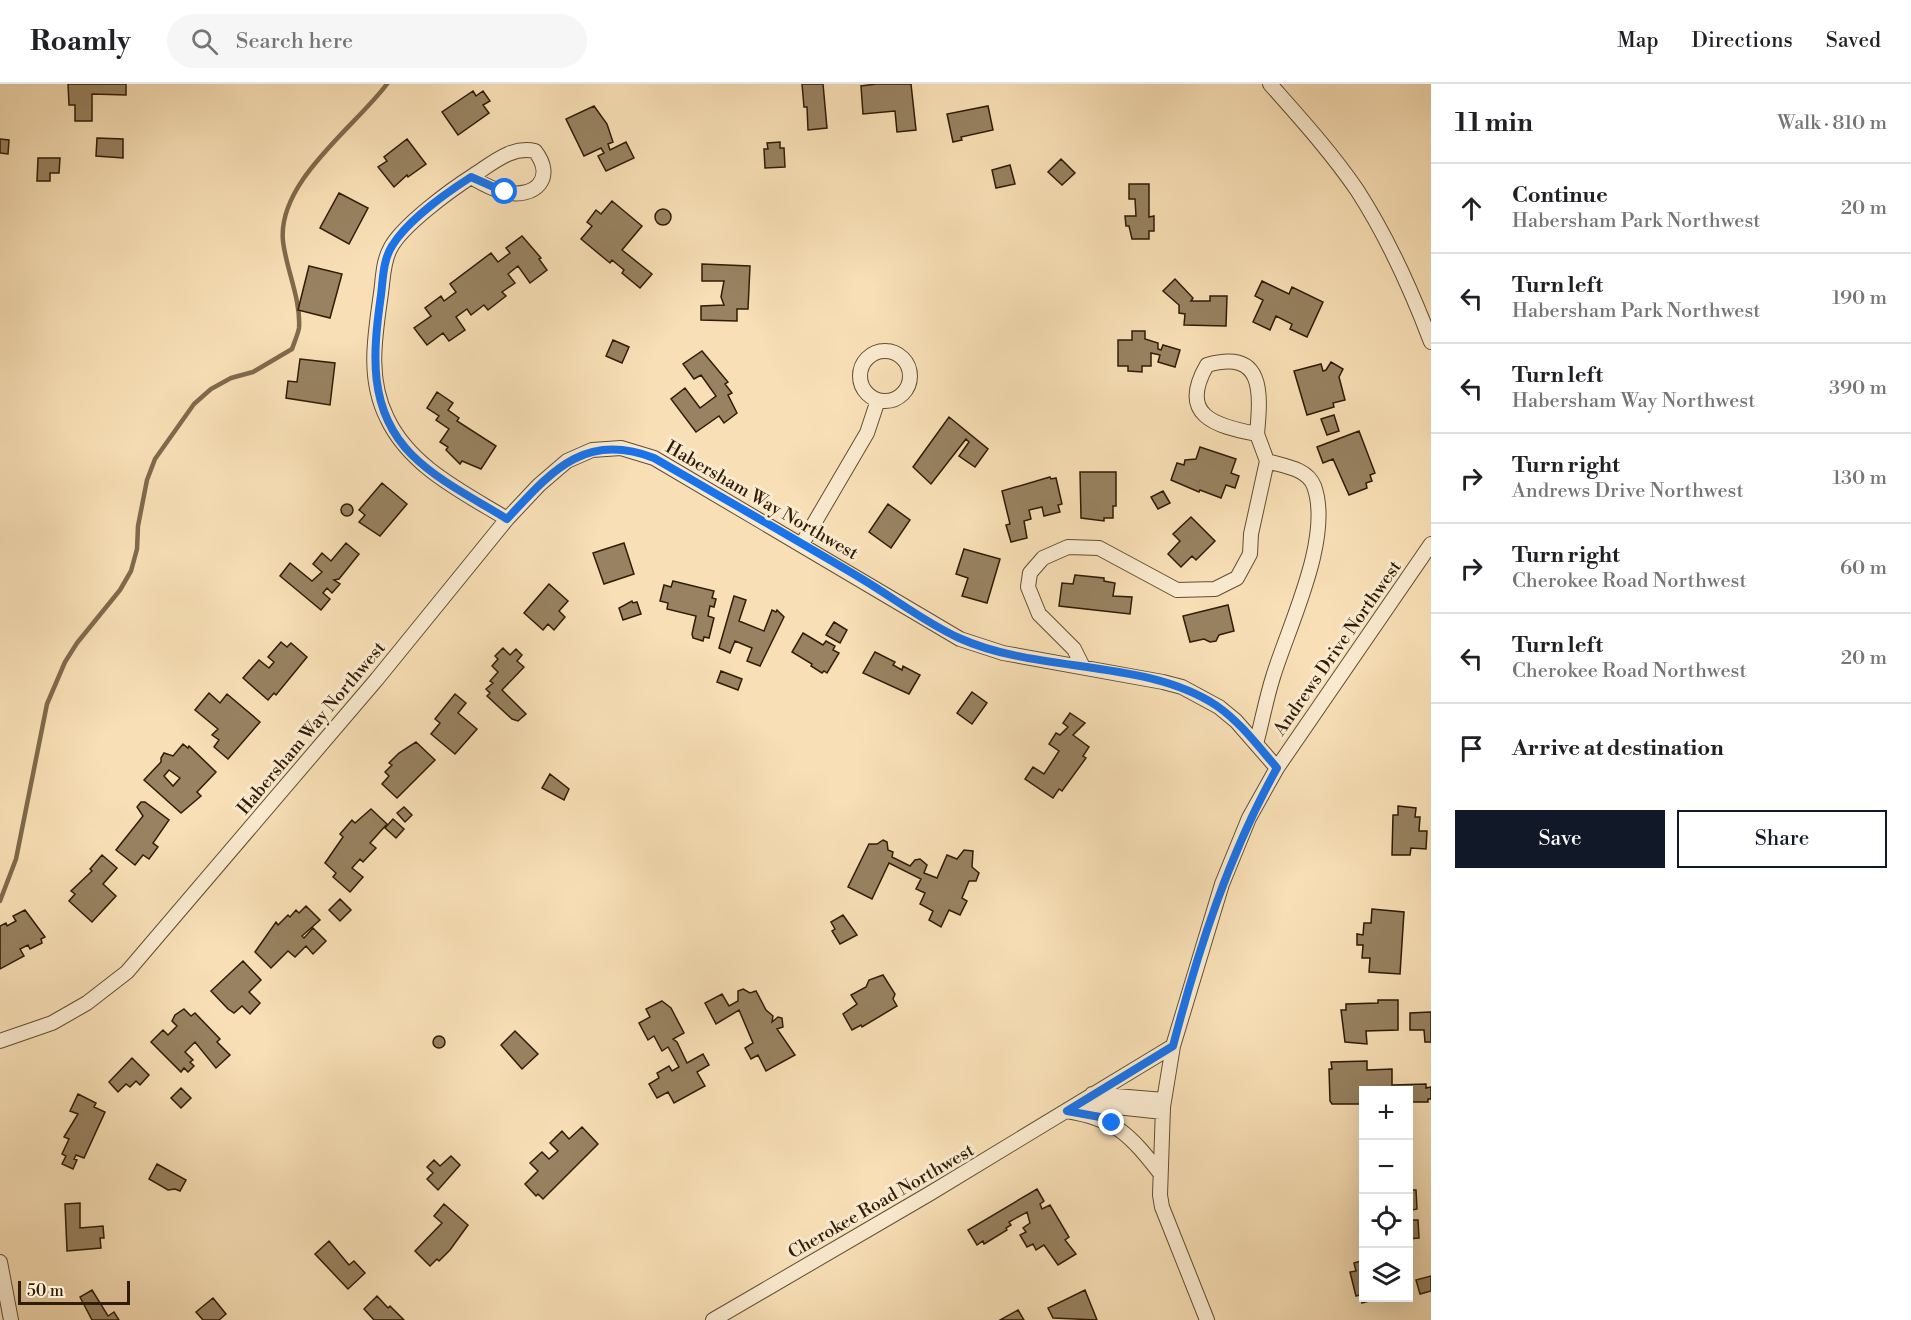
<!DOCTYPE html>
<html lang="en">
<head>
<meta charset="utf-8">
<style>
	:root { --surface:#fff; --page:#f6f6f6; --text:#202124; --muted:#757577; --line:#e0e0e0; --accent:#111827 }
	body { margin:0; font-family:"Libre Bodoni",serif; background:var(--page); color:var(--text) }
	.controls { position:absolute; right:18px; bottom:18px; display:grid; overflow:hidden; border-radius:0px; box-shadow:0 6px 24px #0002 }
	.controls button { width:54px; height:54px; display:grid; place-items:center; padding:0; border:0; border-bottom:2px solid var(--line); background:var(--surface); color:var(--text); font:30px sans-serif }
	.scale { position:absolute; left:18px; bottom:15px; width:112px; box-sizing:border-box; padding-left:6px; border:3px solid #2f1d06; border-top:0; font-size:16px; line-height:21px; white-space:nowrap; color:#2f1d06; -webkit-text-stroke:4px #faeacf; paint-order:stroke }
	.stop { position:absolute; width:18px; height:18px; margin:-14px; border:4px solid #1a73e8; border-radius:50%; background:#fff }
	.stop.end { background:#1a73e8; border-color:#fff; box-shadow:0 2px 6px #0008 }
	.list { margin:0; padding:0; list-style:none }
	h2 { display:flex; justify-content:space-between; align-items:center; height:78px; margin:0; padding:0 24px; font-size:26px }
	h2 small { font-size:20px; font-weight:400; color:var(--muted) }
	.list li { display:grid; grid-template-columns:39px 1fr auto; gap:18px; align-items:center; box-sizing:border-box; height:90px; padding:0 24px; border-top:2px solid var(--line) }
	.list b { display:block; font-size:22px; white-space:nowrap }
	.list p { margin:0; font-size:20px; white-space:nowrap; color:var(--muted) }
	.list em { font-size:20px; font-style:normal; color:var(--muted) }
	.actions { display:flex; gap:12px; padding:18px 24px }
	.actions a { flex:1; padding:14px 0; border:2px solid var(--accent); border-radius:0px; text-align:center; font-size:21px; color:var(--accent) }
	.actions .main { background:var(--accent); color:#fff }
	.icon { flex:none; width:33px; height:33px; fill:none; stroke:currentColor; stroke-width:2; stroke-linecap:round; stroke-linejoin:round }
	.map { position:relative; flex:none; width:1431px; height:1236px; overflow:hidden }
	header { display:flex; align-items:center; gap:36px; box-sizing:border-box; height:84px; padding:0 30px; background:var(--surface); border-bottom:2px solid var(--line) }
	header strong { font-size:28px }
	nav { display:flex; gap:33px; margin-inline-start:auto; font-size:21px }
	.search { width:420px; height:54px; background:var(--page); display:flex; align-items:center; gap:15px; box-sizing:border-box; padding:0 21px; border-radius:33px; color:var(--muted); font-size:22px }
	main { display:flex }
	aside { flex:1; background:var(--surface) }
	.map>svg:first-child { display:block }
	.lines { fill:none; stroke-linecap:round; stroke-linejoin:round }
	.stream { stroke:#7f6a4c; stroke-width:4.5 }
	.building { fill:#988261; stroke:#2f1d06; stroke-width:1.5; fill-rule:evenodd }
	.street-casing { stroke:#614e32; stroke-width:16 }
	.street { stroke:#faeacf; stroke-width:14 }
	.route { stroke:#1a73e8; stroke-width:8 }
	.labels { text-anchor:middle; stroke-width:6; stroke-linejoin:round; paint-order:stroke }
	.street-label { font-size:18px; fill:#2f1d06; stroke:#faeacf }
</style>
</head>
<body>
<header>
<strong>Roamly</strong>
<div class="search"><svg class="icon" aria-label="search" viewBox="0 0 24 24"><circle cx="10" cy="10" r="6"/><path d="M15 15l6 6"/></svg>Search here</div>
<nav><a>Map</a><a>Directions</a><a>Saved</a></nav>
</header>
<main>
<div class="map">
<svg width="1431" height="1236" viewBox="0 0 1431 1236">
	<rect width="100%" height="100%" fill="#f8dfb5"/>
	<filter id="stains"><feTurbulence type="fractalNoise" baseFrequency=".00333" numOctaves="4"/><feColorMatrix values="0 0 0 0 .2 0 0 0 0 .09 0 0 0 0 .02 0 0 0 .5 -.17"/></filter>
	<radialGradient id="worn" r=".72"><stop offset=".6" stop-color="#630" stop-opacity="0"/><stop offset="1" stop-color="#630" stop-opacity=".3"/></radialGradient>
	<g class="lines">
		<!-- stream -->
		<path class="stream" d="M0,817L16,775L47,620L65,578L77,559L120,506L131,487L137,465L138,442L147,396L155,375L194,320L211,305L231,294L253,288L292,265C294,259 298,250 299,244C301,215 286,185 283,157C277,98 355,43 387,0"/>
	</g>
	<!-- building -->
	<path class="building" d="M68,0H126V11L92,10V37H75V21H69Z
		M802,0H823L827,44L808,46L807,23H804Z
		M876,0H911L916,46L897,48L895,27L863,30L861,2Z
		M473,7L476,12L483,7L490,17L483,21L489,29L458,51L442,28Z
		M594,22L607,40L613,58L608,60L610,66L626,58L634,74L606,87L598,72L604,69L601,64L584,72L566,35Z
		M988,22L993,46L961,53L962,56L953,58L947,30Z
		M97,54L123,55V74L96,72Z
		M0,55L9,56L8,70L0,69Z
		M407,55L426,80L408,93L407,91L394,103L378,83L387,77L384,73Z
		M780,58V64H784L785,83L765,84L764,65H768L767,59Z
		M38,74H60L59,89H50V97H37Z
		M1061,75L1075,89L1062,101L1048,88Z
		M1010,81L1015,100L996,104L992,86Z
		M1129,100H1149V133L1154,132V147H1149V155H1132L1129,142H1126L1125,132H1136L1135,115H1129Z
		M339,109L368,124L349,160L320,144Z
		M612,117L642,142L622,166L652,190L640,204L622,189L624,186L612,176L610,179L581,155L592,142L587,138L596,126L601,130Z
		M655 133a8 8 0 1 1 16 0a8 8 0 1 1-16 0Z
		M522,152L541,174L539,175L547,186L530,199L518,182L508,190L515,199L502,208L506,212L488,226L484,221L471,231L467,225L456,233L465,246L449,257L443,249L427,261L414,244L431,232L425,224L441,212L444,217L456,208L450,200L491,169L498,178L510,169L506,164Z
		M702,180L750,182L748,225H737V237L701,236V222L724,221L721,213L724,197H702Z
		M309,182L342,190L330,234L298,226Z
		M1175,195L1193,214L1191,217H1210V212H1227L1226,242L1184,241L1185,230L1179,229V221L1163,207Z
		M1262,197L1289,210L1292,203L1323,218L1307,253L1290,245L1292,240L1276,232L1270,246L1253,238L1263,216L1255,212Z
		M1132,247H1145V255L1158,259V265L1161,266L1163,261L1180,266L1175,283L1158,278L1160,271L1151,269V282H1142V288L1128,287V282H1118V256H1132Z
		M613,256L629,263L622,279L606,272Z
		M702,267L728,298L725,300L732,309L728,311L737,329L724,339L719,332L696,348L671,315L685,304L700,324L716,312L701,291L694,295L683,280Z
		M300,275L335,279L330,321L286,314L288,297L297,298Z
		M1331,278L1343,285L1339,293L1345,316L1333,319L1334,323L1307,331L1294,287L1321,280L1323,287L1326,286Z
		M437,308L453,319L448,326L459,334L457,337L496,362L481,385L462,377L460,380L446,366L448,363L440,358L449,345L436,336L439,332L427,324Z
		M1334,331L1339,347L1327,351L1321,335Z
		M949,333L988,365L975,383L959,372L969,358L966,355L931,400L913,383Z
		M1359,347L1375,389L1370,391L1372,397L1366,399L1367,404L1349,411L1333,375L1323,379L1317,363Z
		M1200,363L1236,375L1231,389L1239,392L1235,404L1226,401L1221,414L1200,406L1199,408L1171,396L1177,379L1184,381L1185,376L1196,375Z
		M1080,388H1116V422H1113V434H1104V437L1081,434Z
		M1050,393L1051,395L1056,394L1062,420L1058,421L1060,428L1044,432L1042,423L1029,426L1031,435L1024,437L1027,454L1011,458L1006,441L1010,440L1002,407Z
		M382,399L407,420L380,452L359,438L365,431L359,426Z
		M1163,407L1170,419L1158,425L1151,413Z
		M341 426a6 6 0 1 1 12 0a6 6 0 1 1-12 0Z
		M888,420L910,436L891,464L869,448Z
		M1191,433L1215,457L1196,476L1192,472L1181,483L1168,470L1180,457L1173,450Z
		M346,459L359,470L339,495L334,496L340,500L332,509L327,504L323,509L330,515L321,526L280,492L290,479L312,497L322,488L313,480L322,469L331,477Z
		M624,459L634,490L604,500L593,469Z
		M964,465L1000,475L987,519L962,512L968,494L956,490Z
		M1075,491L1104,494V497L1115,499L1113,512L1132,513L1130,530L1059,522L1062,499L1073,500Z
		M673,497L714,507L712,514L716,515L714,523L710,522L708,532L714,534L709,554L704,553L703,557L693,554L692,550L696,532L667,525L668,519L660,517L664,501L671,503Z
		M549,500L568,517L559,527L565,533L554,546L548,540L543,546L524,529Z
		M734,512L746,516L739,537L764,547L772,526L776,528L777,526L784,533L760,582L747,577L752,564L735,557L730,569L719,564Z
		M632,517L633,519L637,518L641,530L623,536L619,524Z
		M1228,521L1234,547L1219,551L1216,557L1210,558L1204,555L1190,558L1183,532Z
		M834,538L847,546L840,559L826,551Z
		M803,549L823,561L826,557L835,562L833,566L839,569L827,589L824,587L822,589L811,582L812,580L792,568Z
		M281,558L287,563L291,559L307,573L276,611L274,609L268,616L243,594L259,576L269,584L274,578L268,573Z
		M503,564L510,571L516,565L522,571L517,577L524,583L502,606L526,630L518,637L512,635L487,612L490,609L486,605L493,599L490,597L498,588L492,582L498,575L495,572Z
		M875,568L895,578L893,581L902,586L903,582L920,591L909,610L863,589Z
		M721,587L742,595L738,606L717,598Z
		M972,608L987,619L972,640L957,629Z
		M209,609L220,619L227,610L260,638L228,675L214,663L219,656L212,651L218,645L195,626Z
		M455,610L466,619L458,629L477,645L455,670L431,650L440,639L435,635Z
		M1070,629L1085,639L1073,651L1089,663L1083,672L1086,674L1062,707L1059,705L1053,714L1025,695L1033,683L1044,690L1059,667L1049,660L1056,649L1060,651L1068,643L1063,639Z
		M416,658L435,676L397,714L382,700L389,692L385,688L392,681L389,679L399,669Z
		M183,660L188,664L189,662L216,688L197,708L201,712L181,729L144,696L161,678V674L164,669L173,672ZM169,686L180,694L173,702L164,692Z
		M550,690L569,705L564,716L542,704Z
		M141,718H145L169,736L153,759L158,763L149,775L143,771L135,781L116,766L143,732L137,723Z
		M1398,722L1416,724L1415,733H1420L1419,747H1427L1426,765L1411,764L1410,771H1392L1393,731H1398Z
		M404,723L412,731L405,738L397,729Z
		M371,725L387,740L370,759L376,764L363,778L360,775L352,784L363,793L350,808L333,793L336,789L325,779L343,753L340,750L352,736L355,739Z
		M393,735L404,745L396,754L385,744Z
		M883,756L887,758L888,766L893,768L892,773L910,782L915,776L920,775L927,781L924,789L937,794L947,771L957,775L964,766L973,767L972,783L979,789L976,797H969L962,814L967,817L960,831L949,826L941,843L929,836L933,827L920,820L925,809L916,805L921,795L889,779L872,815L848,803L869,760H877Z
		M102,771L117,784L103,800L116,812L92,838L69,817L75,810L71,807L92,787L90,785Z
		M340,815L351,826L340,837L329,826Z
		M306,822L320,836L302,852L304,854L313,844L326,857L313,870L306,862L295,873L288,867L271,884L255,868L276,838L278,841L288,831L290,833L296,826L299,829Z
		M1372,825L1404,828L1400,890L1369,888L1370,874H1362L1363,861H1357V850L1363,851L1364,839H1371Z
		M25,826L45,853L41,855L42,859L30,865L28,861L20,865L24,872L0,885V842L6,839L7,842L16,837L13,832Z
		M843,831L857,851L840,860L832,847L835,845L831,838Z
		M243,877L261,896L249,908L260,919L250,930L242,922L234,929L228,925L211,907Z
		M883,891L895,910L893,915L897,922L862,943L861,941L852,946L843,930L857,920L851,911L866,903L869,896Z
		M743,905L750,909L756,907L766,926L773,932L772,938L778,933L782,934L783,943L777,945L795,971L766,987L758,971L751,975L745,964L753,959L739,926L716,940L705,919L722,910L729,922L738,917V907Z
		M1378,916H1398V946L1366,947L1367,960L1345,958L1341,926H1346V920L1378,919Z
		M662,917L671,924L684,949L673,955L677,958L687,979L703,970L709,981L697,988L705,1002L674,1019L668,1008L657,1014L649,1000L659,994L657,989L669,982L672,987L679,983L668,963L662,967L654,952L648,956L639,939L650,933L646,925Z
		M184,925L191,932L195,929L220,955L217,958L230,971L216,984L195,958L185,968L193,976L190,978L194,982L188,988L184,984L181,988L151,958L163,946L168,951L177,942L172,937L175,931Z
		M1431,928V958H1425L1424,946H1410V929Z
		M515,947L538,970L522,985L501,961Z
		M433 958a6 6 0 1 1 12 0a6 6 0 1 1-12 0Z
		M132,974L149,991L140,1001L136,997L130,1003L126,1000L118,1008L109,998Z
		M1367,977V986L1392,985V1001L1426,1000V1004L1431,1003V1015H1428V1018H1408V1006H1364V1020H1332L1330,1017L1329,985H1332L1331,978Z
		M181,1004L191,1014L181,1024L171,1014Z
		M78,1010L96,1019L94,1023L105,1028L84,1074L76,1071L74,1075L77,1076L73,1085L62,1080L66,1072L62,1070L69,1055L64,1053L78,1030L70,1027Z
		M582,1043L598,1060L543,1115L538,1110L536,1112L525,1100L538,1087L530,1079L542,1068L549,1075L558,1067L550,1059L562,1047L569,1055Z
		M451,1072L460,1081L438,1106L427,1095L433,1089L427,1083L434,1076L440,1082Z
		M157,1080L186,1096L180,1107L175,1105L168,1106L149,1095Z
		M1037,1105L1044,1117L1040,1120L1042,1125L1050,1121L1069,1153L1065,1156L1076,1170L1058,1181L1044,1161L1036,1166L1033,1160L1027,1163L1020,1151L1026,1148L1023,1144L1030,1139L1027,1128L1009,1138L1011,1141L1006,1144L1007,1146L984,1160L983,1157L977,1161L968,1146Z
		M1408,1106H1416L1417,1125L1412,1126V1136H1418L1419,1154L1408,1155Z
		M80,1119V1144L103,1142L104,1154H100L101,1164L67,1167L65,1120Z
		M444,1120L468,1141L450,1166L439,1177L437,1175L430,1182L415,1167L442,1139L434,1132Z
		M329,1157L349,1181L354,1177L365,1189L348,1205L315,1170Z
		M1364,1176V1214L1376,1215L1362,1219L1360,1211L1356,1212L1350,1188L1356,1187L1354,1179Z
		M1431,1192V1207L1420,1210L1416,1196Z
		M92,1206L108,1232L114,1228L119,1236H92L80,1213Z
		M1085,1206L1097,1236L1053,1234L1048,1224Z
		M377,1212L388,1224L390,1222L404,1236H374L364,1225Z
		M213,1214L226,1230L219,1236H203L196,1228Z
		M1018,1226L1024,1236H1000Z"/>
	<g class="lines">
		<defs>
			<path id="street" d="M1270,0C1300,34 1331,68 1357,106C1388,154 1411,205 1431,258
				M471,93C481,99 493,106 505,108C535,115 556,94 535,67C512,62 494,78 474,91C452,105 401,142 390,165C383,178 383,195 381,209C375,252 367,294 387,334C410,383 463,408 507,435
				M860 292a25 25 0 1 1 50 0a25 25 0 1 1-50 0Z
				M802,460L867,349L878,316
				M1083,583L1074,565L1039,530L1028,503L1030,489L1043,474L1068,463L1099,464L1177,506L1215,505L1237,494L1250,470L1251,450L1267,377L1257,350C1214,342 1178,331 1207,281C1264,265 1261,308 1257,350
				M1256,660C1262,638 1266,615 1273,593C1288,543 1333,454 1314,402C1307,384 1283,382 1267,377
				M0,957L52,939L87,919L127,888L377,595L507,435L539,401L567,377L592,366L621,364L654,374L960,555L1003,569L1163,598L1182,603L1219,623L1236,637L1277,684
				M1092,1010L1164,1016
				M1079,1019L1163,1028
				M1067,1027C1116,1035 1130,1051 1160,1089
				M0,1178L11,1236
				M713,1236L929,1110L1173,962
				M1207,1236L1162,1123L1160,1111L1163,1023L1173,962L1222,800L1249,734L1277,684L1431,460"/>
		</defs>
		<!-- street casing -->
		<use href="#street" class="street-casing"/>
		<!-- street -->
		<use href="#street" class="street"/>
	</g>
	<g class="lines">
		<!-- route -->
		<path class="route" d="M505,108L471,93C446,109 407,137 392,162C383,176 383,195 381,211C373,268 367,326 412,371C438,397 475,415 507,435C551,388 584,347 654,374C723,414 793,454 862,495C894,514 924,538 959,554C1038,590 1145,574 1217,622C1240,638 1258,662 1277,684C1229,770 1198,866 1173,962L1067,1027L1100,1033L1112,1039"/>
	</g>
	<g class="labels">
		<!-- street labels -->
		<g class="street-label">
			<text transform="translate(762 416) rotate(30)" y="6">Habersham Way Northwest</text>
			<text transform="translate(1337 564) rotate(-55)" y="6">Andrews Drive Northwest</text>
			<text transform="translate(311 644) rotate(-50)" y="6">Habersham Way Northwest</text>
			<text transform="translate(881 1117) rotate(-30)" y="6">Cherokee Road Northwest</text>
		</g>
	</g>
	<rect width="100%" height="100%" filter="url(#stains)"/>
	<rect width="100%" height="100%" fill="url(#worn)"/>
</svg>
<div class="controls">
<button>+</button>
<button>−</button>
<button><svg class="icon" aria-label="locate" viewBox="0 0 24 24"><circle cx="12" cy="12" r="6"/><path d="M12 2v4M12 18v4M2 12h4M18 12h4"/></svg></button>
<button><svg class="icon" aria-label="layers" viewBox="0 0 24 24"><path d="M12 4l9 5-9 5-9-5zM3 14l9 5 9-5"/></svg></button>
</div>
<div class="scale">50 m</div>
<div class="stop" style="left:505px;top:108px"></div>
<div class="stop end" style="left:1112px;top:1039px"></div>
</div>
<aside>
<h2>11 min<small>Walk · 810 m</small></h2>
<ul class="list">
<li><svg class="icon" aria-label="ahead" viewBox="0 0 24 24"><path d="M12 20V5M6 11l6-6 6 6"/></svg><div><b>Continue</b><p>Habersham Park Northwest</p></div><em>20 m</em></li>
<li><svg class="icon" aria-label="left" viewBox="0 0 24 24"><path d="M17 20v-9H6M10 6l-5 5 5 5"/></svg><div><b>Turn left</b><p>Habersham Park Northwest</p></div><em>190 m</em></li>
<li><svg class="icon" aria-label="left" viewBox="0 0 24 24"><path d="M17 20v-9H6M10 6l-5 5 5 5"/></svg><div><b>Turn left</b><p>Habersham Way Northwest</p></div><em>390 m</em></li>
<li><svg class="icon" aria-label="right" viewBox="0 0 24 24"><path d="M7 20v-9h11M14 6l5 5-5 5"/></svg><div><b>Turn right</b><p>Andrews Drive Northwest</p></div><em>130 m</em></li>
<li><svg class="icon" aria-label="right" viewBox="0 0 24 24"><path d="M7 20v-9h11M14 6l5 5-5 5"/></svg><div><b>Turn right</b><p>Cherokee Road Northwest</p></div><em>60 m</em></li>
<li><svg class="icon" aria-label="left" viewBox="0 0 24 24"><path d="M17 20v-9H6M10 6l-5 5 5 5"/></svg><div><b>Turn left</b><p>Cherokee Road Northwest</p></div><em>20 m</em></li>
<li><svg class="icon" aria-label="arrive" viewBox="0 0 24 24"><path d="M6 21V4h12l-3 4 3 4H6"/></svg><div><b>Arrive at destination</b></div></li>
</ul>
<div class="actions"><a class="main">Save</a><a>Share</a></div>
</aside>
</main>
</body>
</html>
